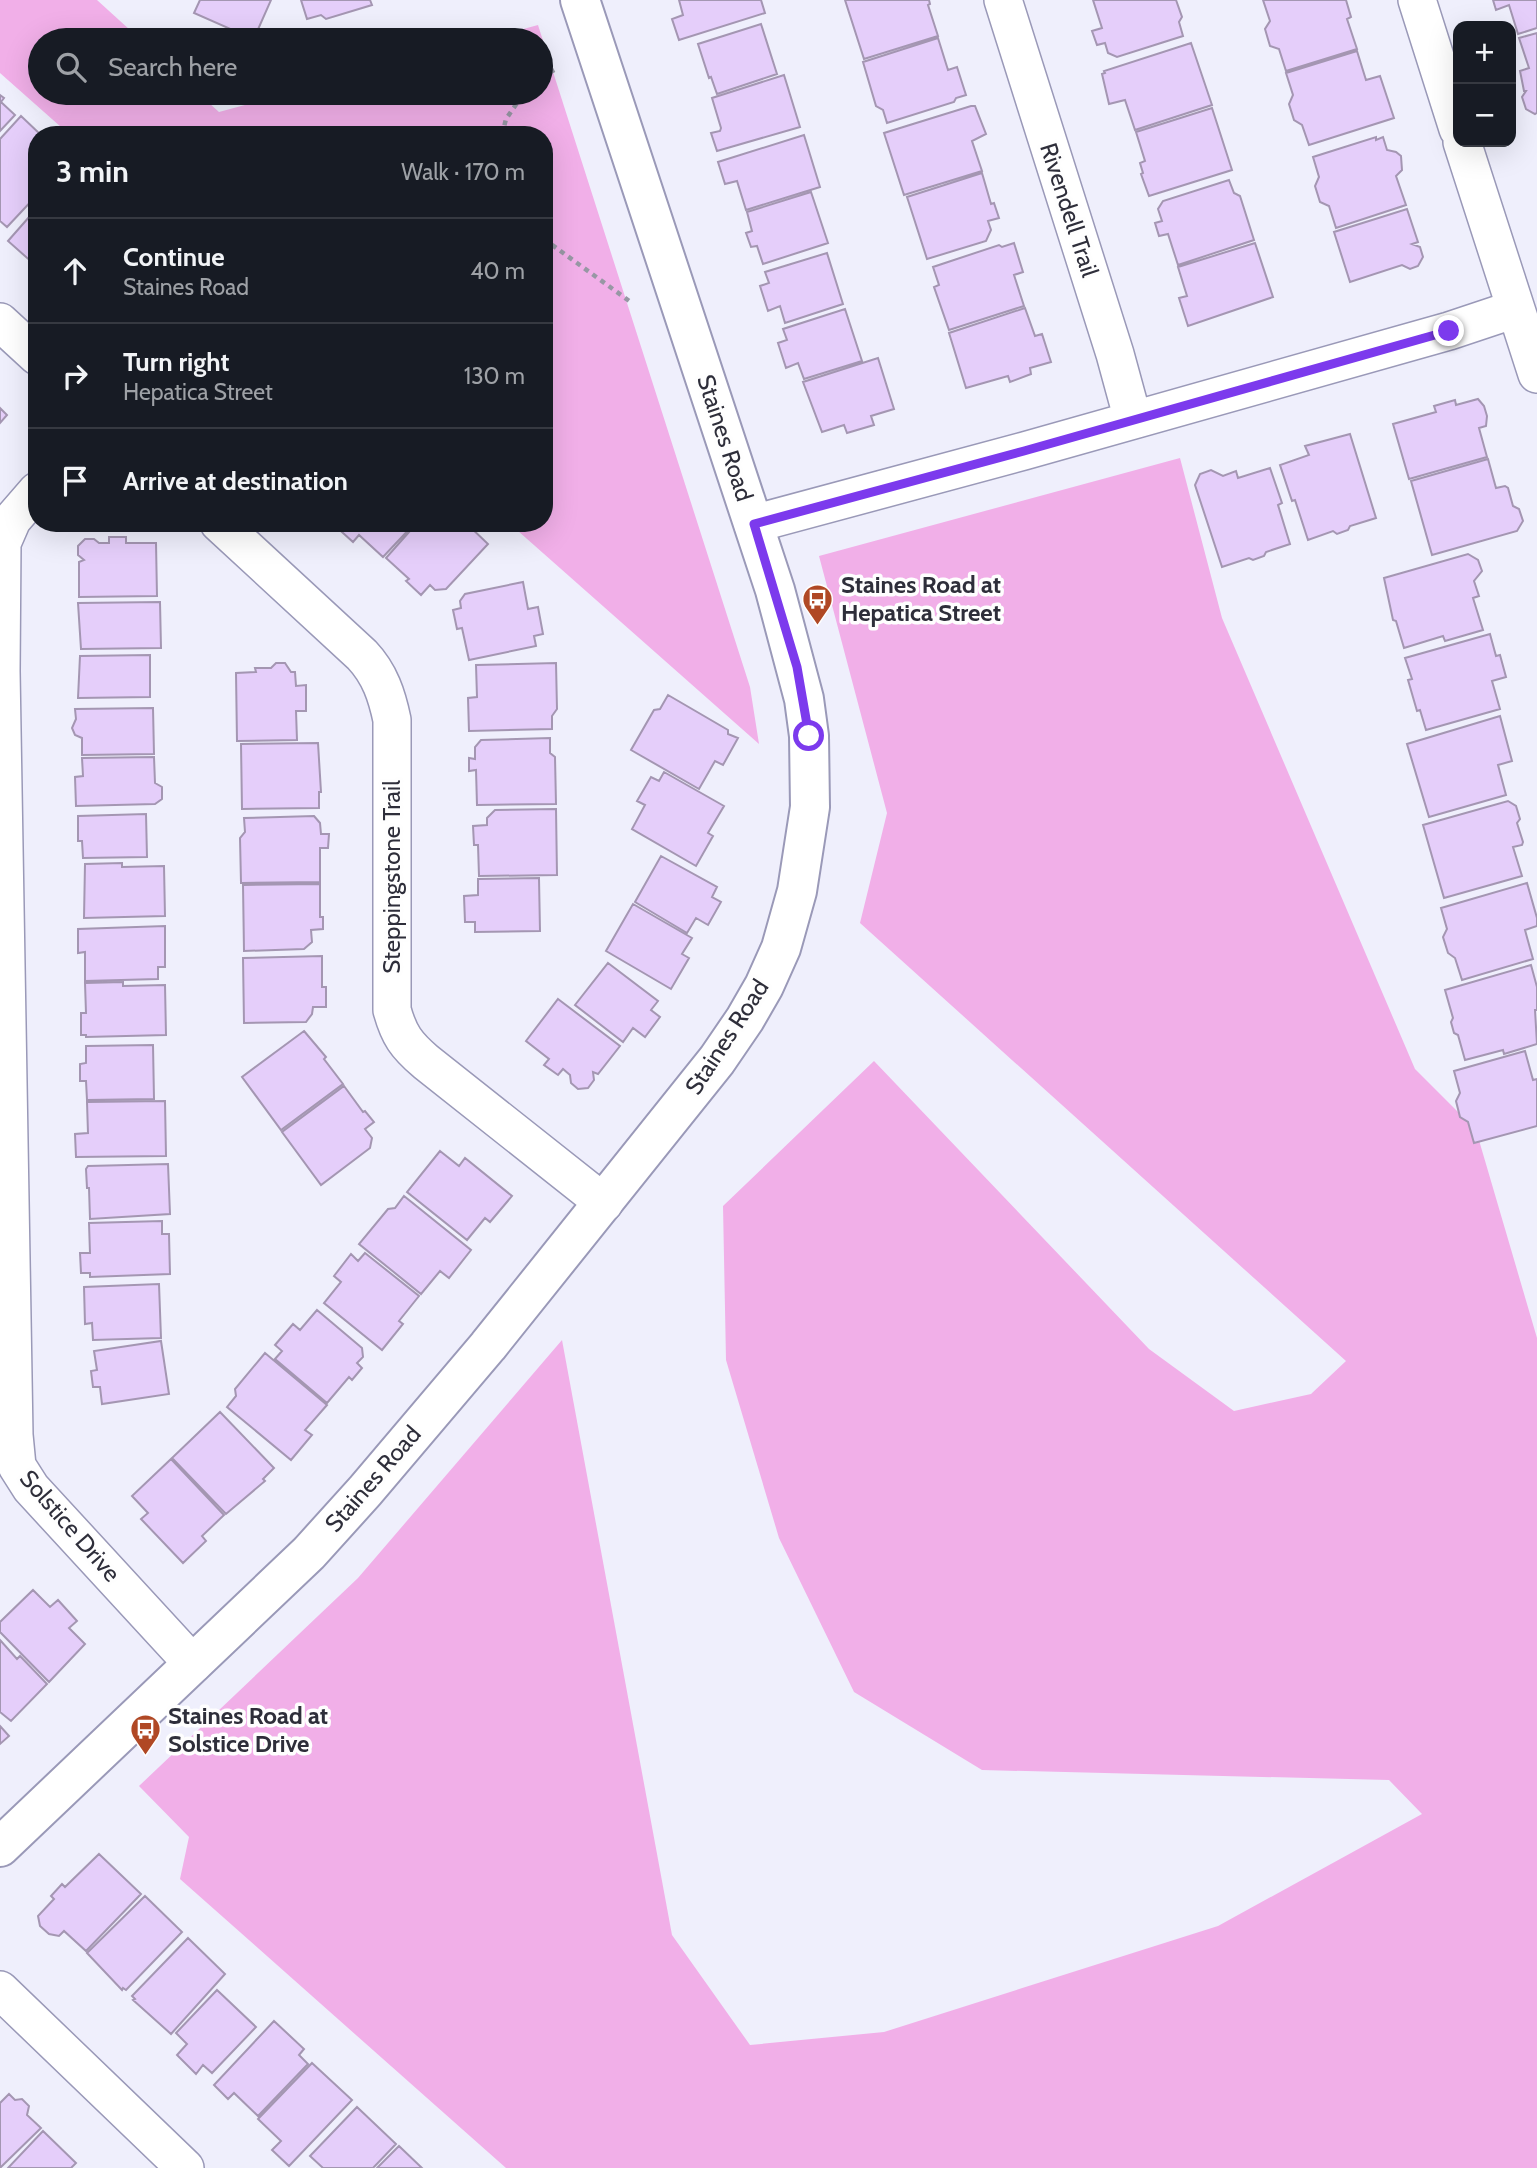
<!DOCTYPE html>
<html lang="en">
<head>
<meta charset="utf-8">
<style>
	:root { --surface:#171b24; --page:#242831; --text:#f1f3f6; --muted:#9ea1a6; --line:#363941 }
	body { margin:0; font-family:Cabin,sans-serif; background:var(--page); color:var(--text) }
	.controls { position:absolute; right:21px; top:21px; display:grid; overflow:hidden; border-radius:14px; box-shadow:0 7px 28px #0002 }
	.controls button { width:63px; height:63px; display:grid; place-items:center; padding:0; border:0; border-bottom:2px solid var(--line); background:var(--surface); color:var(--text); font:35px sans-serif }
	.stop { position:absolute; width:21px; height:21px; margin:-16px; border:5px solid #7c3aed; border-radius:50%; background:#fff }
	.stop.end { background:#7c3aed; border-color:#fff; box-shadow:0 2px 7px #0008 }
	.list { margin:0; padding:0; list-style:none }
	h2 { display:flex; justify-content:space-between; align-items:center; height:91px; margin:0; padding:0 28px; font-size:30px }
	h2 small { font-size:23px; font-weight:400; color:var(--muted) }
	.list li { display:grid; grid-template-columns:46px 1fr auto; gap:21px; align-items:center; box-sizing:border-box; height:105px; padding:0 28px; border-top:2px solid var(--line) }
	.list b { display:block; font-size:26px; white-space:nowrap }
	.list p { margin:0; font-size:23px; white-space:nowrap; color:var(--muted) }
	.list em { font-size:23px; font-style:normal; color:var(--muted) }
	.icon { flex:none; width:38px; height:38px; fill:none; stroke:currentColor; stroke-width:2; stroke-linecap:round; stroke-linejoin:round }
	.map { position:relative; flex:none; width:1537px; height:2168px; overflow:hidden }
	.search { position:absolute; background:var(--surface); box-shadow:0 7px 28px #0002; left:28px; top:28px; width:525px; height:77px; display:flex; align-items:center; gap:18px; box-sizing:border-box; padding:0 24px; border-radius:38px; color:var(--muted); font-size:26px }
	.panel { position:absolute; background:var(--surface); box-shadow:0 7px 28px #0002; left:28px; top:126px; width:525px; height:406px; border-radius:28px }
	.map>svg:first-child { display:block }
	.green { fill:#f1afe8 }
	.building { fill:#e5cefa; stroke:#a496b2; stroke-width:2 }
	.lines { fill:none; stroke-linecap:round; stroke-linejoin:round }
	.minor-casing { stroke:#9a99b8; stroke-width:40 }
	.tertiary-casing { stroke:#9a99b8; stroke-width:42 }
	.path { stroke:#9797a4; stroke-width:4.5; stroke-dasharray:5 5; stroke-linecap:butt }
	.minor { stroke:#fff; stroke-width:37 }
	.tertiary { stroke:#fff; stroke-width:38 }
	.route { stroke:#7c3aed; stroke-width:9 }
	.labels { text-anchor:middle; stroke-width:7; stroke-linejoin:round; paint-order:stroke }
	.street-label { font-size:24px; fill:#2e2e3a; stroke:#fefefe }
	.poi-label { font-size:24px; font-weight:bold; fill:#2e2e3a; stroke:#fefefe; text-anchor:start }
</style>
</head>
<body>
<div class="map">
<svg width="1537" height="2168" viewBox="0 0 1537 2168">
	<rect width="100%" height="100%" fill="#efeffc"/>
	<!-- green -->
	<path class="green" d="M0,0H97L141,40H40V93H198L219,112L290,93H541V40H484L538,25L750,687L759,744L509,523H544V135H70L0,73Z
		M1180,458L1222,618L1415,1069L1476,1130L1537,1338V2168H506L180,1879L189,1837L139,1786L358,1578L562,1340L672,1935L750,2045L884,2032L1218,1926L1422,1814L1389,1780L982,1770L854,1692L779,1538L726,1360L723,1206L874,1061L1149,1349L1234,1411L1311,1394L1346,1361L860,923L887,813L819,556Z"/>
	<!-- building -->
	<path class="building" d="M200,0H271L256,34L243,29L237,32L194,13Z
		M301,0H370L372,5L326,19L321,15L307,19Z
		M679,0H761L765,13L679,40L672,19L683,15Z
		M845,0H929L930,4L928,5L938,36L864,59Z
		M1093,0H1176L1182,17L1179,22L1183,36L1117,57L1108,53L1105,43L1097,45L1092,31L1102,28Z
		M1263,0H1346L1351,17L1347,19L1357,49L1286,71L1279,49L1270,46L1265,29L1270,21Z
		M1493,0H1537V28L1518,34L1509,5L1496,10Z
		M761,24L777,74L717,94L711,77L709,78L698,44Z
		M1537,33V113L1535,114L1526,109L1522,97L1526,91H1524L1520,71L1529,68L1519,38Z
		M938,38L948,70L957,67L966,95L956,98L954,102L887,123L883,110L876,106L863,62Z
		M1191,43L1212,105L1135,130L1125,100L1109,104L1102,74L1105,73L1104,71Z
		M1357,51L1366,80L1380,76L1394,118L1309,145L1302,125L1294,120L1289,104L1293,95L1286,73Z
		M784,75L800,127L717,151L711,133L720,131L721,128L712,98Z
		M0,95L4,98L1,102L15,115L0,131Z
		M971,106H975L986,134L972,141L982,171L904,195L884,133Z
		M1212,108L1232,170L1149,196L1141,174L1143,173L1140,163L1145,161L1136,132Z
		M21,116L41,135H37V195L7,227L0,221V139Z
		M804,135L820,187L746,210L737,181L725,184L718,162Z
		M1376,137V140L1383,137L1387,150L1396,152L1401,156L1402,170L1396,176L1406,205L1336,228L1329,206L1320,202L1315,186L1319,177L1313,157Z
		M982,173L991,204L994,203L999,218L988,221L991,230L986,241L927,259L907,197Z
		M1229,180L1234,193L1240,196L1254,240L1178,265L1168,234L1159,236L1155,223L1162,221L1158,209L1163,201Z
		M811,192L828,243L763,264L757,246L751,247L746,233L752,231L747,212Z
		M37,208V261L34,264L8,241Z
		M1407,209L1418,242L1412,244L1420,247L1423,257L1418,266L1410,269L1402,265L1350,282L1334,232Z
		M1014,243L1023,272L1014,275L1024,306L949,330L934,287L939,285L933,267L999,245L1002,247Z
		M1255,243L1273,297L1188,326L1179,298L1187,296L1178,267Z
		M827,253L843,304L785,323L780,306L768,311L760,286L769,283L765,272Z
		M1025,308L1035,336L1042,334L1051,362L1030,368L1031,374L1010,382L1008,376L966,388L949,333Z
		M845,309L862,361L804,379L798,363L786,368L778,343L787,340L783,329Z
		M878,358L894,409L871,416L874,425L847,433L844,425L822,432L803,382Z
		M1478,399L1484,406L1487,416L1486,426L1479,428L1487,457L1409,479L1393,424L1436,412L1434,406L1455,400L1456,405Z
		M0,408L7,415L0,423Z
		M1350,434L1376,518L1350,526L1348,530L1337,534L1333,531L1308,540L1295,500L1292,501L1280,465L1309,455L1305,446Z
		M1488,459L1496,488L1505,486L1508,488L1513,506L1519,509L1523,521L1517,531L1432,555L1411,481Z
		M1270,468L1282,503L1278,505L1290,544L1266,552L1264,556L1253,560L1249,558L1222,567L1195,485L1200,474L1211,470L1223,476L1236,471L1238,478Z
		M332,523H415L383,557L359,535L353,542Z
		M417,523H466L488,544L446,589L435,590L430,585L421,595L406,581L409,579L386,558Z
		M109,537H126V543H156L157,596L79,597V562L84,560L78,555V546L85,539H94L99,543H109Z
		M1468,554L1478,560L1482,571L1474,581L1479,596L1473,598L1483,630L1445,641L1443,636L1404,648L1396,621L1393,620L1384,578Z
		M523,582L528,609L538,607L543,634L534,636L536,646L469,660L462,628L457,629L453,610L461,608L460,601L465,594Z
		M160,602L161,648L81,649L78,603Z
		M1490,634L1496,656L1500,655L1506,677L1492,681L1500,709L1426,730L1420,710L1417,711L1408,680L1412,679L1405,658Z
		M150,655V697L78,698L80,656Z
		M276,663H285L291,672H295L296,686L306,685V711H296L297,740L237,741L236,673L256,672L255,668H271Z
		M556,663L557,709L552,716V729L469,731L468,698L477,697L476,665Z
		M668,695L728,730V734L738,738L723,765L715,761L699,789L631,750L654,710L660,709Z
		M153,708L154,754L82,755V738L75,735L72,728L76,719L75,709Z
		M1500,716L1512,761L1498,765L1506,795L1429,817L1407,744Z
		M550,738V753L555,757L556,804L477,805L476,770L469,771V758L475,759V747L481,740Z
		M318,743L321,792H319V808L242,809L241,744Z
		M154,757L155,783L162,787V799L155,804L76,806L75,777L83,776L82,758Z
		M664,772L724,806L708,833L713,836L696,866L632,829L645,805L637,801L651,777L659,781Z
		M1508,801L1516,806L1520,819L1517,823L1523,842L1522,845L1513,847L1522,876L1444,898L1423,825Z
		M556,809L557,875L479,876L478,845H474L473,826L487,825V818L495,810Z
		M146,814L147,857L83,858L82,841H78V816Z
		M314,816L320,823L321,834H329L328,848H320V882L241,883L240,838L245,832L244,818Z
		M661,856L717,887L712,897L721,902L708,925L696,918L687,933L635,902Z
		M122,863V867L164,866L165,916L84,918L85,864Z
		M539,878L540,931L475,932V922H465L464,896L478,895V879Z
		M1527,883L1537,918V926L1525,930L1533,959L1462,980L1455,958L1448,953L1443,937L1447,929L1441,908Z
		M320,884V917H323V929L311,930L312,942L304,949L244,951L243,885Z
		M633,904L692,938L682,954L689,958L671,989L606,951Z
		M165,926V967H158V979L85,981V952L78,953V929Z
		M322,956V987H326V1007H313L312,1014L306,1022L244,1023L243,958Z
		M608,963L658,1001L651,1010L660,1017L645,1037L633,1028L623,1042L575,1005Z
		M1531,965L1537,987V1010H1535L1537,1044L1504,1054L1503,1050L1465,1060L1458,1035L1454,1033L1451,1022L1453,1018L1445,990Z
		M123,982V986L165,985L166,1035L86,1037V1035H81V1013H86L85,983Z
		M558,999L620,1046L598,1074L593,1072L594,1080L588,1088L578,1089L571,1083L570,1075L563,1069L558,1075L544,1065L549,1059L526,1041Z
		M304,1031L326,1057L324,1059L343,1084L281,1130L242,1077Z
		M153,1045L154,1099L87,1100L86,1081H80V1064L86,1063V1046Z
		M1525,1051L1533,1080L1537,1079V1126L1474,1143L1468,1122L1460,1117L1456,1101L1460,1093L1454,1071Z
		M344,1086L363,1112L365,1111L374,1122L365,1129L372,1138L370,1148L321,1185L282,1132Z
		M165,1101L166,1156L76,1157L75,1134L88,1133L87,1102Z
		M440,1151L459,1166L465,1158L512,1196L490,1222L485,1218L467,1240L407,1192Z
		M168,1164L170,1214L90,1219L89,1188H87L86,1169L88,1166Z
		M404,1196L471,1250L449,1278L440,1271L421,1294L359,1244L388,1209L395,1208Z
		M162,1221V1234H169L170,1274L90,1277V1273H81L80,1253H90L89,1223Z
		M365,1253L419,1296L399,1321L403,1324L382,1350L324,1303L341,1282L334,1276L351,1254L358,1261Z
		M159,1284L161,1338L93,1340L92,1323L85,1324L84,1287Z
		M317,1310L362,1348L363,1357L357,1363L362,1368L352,1380L349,1377L327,1403L275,1359L282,1351L275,1345L293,1324L300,1330Z
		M161,1341L169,1394L102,1404L100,1387H93L91,1371L97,1370L94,1351Z
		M265,1353L327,1405L305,1430L312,1435L291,1460L227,1407L236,1396L235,1389Z
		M220,1412L274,1468L263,1479L265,1481L226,1514L172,1458Z
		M171,1459L224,1515L202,1536L206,1541L183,1563L141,1519L148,1513L132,1496Z
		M33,1590L50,1607L58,1600L77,1621L69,1628L85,1644L49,1682L0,1632V1622Z
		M0,1640L17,1659L20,1656L47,1684L11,1721L0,1712Z
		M0,1726L9,1736L0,1744Z
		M99,1854L141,1894L86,1951L64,1931L59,1936L49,1934L40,1926L38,1916L54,1899L51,1896L62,1884L65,1887Z
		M145,1896L182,1932L126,1990L123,1988L122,1990L87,1953Z
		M188,1938L225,1974L171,2034L133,2000L135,1999L132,1996Z
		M217,1990L256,2027L212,2073L203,2065L196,2074L177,2055L187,2044L176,2033Z
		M274,2021L304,2049L299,2055L308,2064L258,2116L234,2093L228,2099L214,2085Z
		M312,2063L352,2100L289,2166L272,2150L281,2141L258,2119Z
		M9,2094L15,2100L22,2099L29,2106L27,2115L41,2128L0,2168V2103Z
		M357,2107L396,2144L373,2168H323L310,2156Z
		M43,2131L76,2163L71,2168H8Z
		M399,2146L422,2168H377Z"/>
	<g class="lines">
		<defs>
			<path id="minor" d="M1003,0L1115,354L1133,420
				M1417,0L1458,129
				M1462,142L1537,374
				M0,322L37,356
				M37,491L12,520L2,543L1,671L14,1435L17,1466L31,1488L193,1664
				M219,523L362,655C380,674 387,696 392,720V1010C399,1035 406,1045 426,1062L604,1203
				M753,524L1024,451L1449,331L1515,309
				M0,1990L185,2168"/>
			<path id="tertiary" d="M0,1847L309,1553L365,1491L488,1346L717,1060L745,1019L764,986L781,948L797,891L810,807L809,736L804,699L775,590L580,0"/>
		</defs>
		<!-- minor casing -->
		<use href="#minor" class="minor-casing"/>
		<!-- tertiary casing -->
		<use href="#tertiary" class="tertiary-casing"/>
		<!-- path -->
		<path class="path" d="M541,77L558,68
			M502,135L506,119L524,93
			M544,239L632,303"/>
		<!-- minor -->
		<use href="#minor" class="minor"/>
		<!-- tertiary -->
		<use href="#tertiary" class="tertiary"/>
	</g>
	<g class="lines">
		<!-- route -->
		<path class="route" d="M809,736L797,667L754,524L1024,451L1449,331"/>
	</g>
	<!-- icons -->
	<defs>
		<symbol id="bus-pin" viewBox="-11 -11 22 30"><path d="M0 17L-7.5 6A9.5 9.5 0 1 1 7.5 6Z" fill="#b04825" stroke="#fefefe"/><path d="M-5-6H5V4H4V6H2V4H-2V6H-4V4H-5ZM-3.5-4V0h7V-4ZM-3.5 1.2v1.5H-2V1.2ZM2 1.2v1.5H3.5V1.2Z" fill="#fff"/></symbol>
	</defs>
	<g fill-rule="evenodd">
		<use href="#bus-pin" x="800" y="582" width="35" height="47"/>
		<use href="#bus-pin" x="128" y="1712" width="35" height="47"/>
	</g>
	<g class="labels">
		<!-- street labels -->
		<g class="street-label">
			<text transform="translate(1069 210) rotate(72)" y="8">Rivendell Trail</text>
			<text transform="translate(725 438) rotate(72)" y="8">Staines Road</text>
			<text transform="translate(392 877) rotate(-90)" y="8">Steppingstone Trail</text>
			<text transform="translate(727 1037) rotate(-57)" y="8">Staines Road</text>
			<text transform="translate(373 1479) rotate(-49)" y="8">Staines Road</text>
			<text transform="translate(70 1526) rotate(49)" y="8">Solstice Drive</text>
		</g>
		<!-- poi labels -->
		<g class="poi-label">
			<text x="841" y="593">Staines Road at<tspan x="841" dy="28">Hepatica Street</tspan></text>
			<text x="168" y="1724">Staines Road at<tspan x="168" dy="28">Solstice Drive</tspan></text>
		</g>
	</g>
</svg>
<div class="controls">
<button>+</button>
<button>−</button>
</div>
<div class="stop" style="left:809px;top:736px"></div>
<div class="stop end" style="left:1449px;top:331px"></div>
<div class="search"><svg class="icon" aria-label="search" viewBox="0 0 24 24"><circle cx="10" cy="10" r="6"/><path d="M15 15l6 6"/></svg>Search here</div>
<section class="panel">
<h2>3 min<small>Walk · 170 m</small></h2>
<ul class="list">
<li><svg class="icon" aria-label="ahead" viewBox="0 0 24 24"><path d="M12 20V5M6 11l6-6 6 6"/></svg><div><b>Continue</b><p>Staines Road</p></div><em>40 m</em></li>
<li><svg class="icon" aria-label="right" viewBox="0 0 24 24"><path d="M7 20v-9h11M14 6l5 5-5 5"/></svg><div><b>Turn right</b><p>Hepatica Street</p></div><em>130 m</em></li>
<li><svg class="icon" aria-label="arrive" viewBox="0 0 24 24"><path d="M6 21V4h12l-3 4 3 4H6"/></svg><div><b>Arrive at destination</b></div></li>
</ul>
</section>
</div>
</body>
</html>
